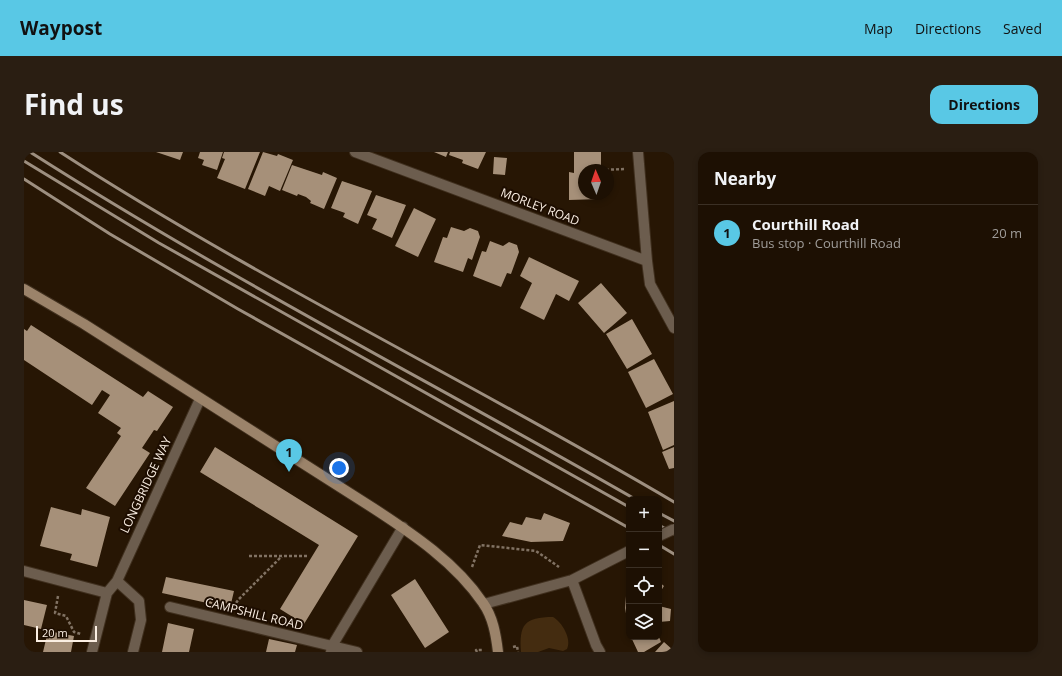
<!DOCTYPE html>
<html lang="en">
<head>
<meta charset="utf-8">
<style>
	:root { --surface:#1d1003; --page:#2a1e12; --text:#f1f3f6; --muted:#a09d9a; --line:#3b3025; --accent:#59c8e5 }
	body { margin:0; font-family:"Open Sans",sans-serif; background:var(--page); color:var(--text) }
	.controls { position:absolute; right:12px; bottom:12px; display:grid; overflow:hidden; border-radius:8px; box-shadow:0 2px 6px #0003 }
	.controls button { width:36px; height:36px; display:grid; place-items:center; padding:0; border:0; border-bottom:1px solid var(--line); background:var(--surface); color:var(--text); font:20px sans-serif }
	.compass { position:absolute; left:554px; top:12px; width:36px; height:36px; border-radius:50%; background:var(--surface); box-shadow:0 2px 6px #0003; rotate:358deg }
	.scale { position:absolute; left:12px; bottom:10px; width:61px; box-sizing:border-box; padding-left:4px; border:2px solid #fbefe3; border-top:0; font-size:11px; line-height:14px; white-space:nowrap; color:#fbefe3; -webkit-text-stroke:3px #1d0d00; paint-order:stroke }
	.you { position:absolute; left:315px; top:316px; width:14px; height:14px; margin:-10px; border:3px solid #fff; border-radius:50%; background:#1a73e8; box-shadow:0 0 0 6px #1a73e833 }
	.badge { display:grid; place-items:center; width:26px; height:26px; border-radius:50%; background:var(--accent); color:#111; font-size:13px; font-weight:700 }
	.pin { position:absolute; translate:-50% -33px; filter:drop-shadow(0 1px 2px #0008) }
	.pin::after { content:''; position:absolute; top:21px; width:14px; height:12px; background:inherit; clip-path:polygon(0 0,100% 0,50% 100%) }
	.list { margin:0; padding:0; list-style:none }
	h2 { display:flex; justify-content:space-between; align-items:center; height:52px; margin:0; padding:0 16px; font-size:17px }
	h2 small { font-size:13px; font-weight:400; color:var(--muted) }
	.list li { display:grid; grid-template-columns:26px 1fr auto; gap:12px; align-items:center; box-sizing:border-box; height:56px; padding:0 16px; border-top:1px solid var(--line) }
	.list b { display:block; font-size:15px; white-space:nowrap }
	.list p { margin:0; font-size:13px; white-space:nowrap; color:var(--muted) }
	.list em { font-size:13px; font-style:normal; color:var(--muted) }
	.icon { flex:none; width:22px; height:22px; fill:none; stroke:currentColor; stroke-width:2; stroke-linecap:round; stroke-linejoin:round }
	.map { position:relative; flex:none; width:650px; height:500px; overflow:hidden; border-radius:12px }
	header { display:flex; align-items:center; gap:24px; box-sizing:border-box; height:56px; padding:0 20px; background:var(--accent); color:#111 }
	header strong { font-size:19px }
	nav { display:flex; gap:22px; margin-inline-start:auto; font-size:14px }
	.intro { display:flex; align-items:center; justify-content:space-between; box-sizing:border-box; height:96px; padding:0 24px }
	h1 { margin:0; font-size:28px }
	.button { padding:10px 18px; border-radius:12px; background:var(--accent); color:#111; font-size:14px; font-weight:700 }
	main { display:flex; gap:24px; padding:0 24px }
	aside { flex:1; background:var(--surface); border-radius:12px; box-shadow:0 2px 6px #0003 }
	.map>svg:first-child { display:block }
	.green { fill:#442c10 }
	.building { fill:#a69079 }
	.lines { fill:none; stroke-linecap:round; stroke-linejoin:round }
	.street-casing { stroke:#40301f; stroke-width:12 }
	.secondary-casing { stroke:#40301f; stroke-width:12 }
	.path { stroke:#817263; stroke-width:2.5; stroke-dasharray:3 2; stroke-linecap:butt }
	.street { stroke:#6c5d4e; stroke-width:10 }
	.secondary { stroke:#9b836a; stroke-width:10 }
	.rail { stroke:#9d8f80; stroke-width:3 }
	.street-bridge-casing { stroke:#40301f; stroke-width:12; stroke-linecap:butt }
	.street-bridge { stroke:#6c5d4e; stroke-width:10 }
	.labels { text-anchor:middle; stroke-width:4; stroke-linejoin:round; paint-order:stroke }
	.street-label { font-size:12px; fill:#fbefe3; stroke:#1d0d00 }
</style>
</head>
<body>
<header>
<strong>Waypost</strong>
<nav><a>Map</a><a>Directions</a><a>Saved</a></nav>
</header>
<div class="intro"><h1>Find us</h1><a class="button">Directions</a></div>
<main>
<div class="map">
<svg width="650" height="500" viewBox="0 0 650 500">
	<rect width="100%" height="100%" fill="#271604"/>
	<!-- green -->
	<path class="green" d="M529,465C538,470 548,487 543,497L539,499L525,496L514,500H497C495,473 500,465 529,465Z"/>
	<!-- building -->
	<path class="building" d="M132,0H159L156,8Z
		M176,0H199L193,18L178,13L180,8L174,6Z
		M200,0H236L221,37L193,26L201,7L198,6Z
		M239,0L253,4L254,2L269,8L256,39L245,34L241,44L224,37Z
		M410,0H424L422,5Z
		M426,0H462L454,17L438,11L439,8L425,3Z
		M550,0H577V18H560V42H577V47L545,48V20L550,21Z
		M470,5L483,6L481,23L469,22Z
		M268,13L298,23L299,20L313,26L300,57L286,51L287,49L282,45L274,42L273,44L258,38Z
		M318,29L348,39L334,72L319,65L321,61L307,56Z
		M352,43L382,53L368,86L348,77L353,67L343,63Z
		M390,56L412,67L394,105L371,94Z
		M427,75L440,79L446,76L454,79L456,85L448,108L444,106L439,120L410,110L419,85L423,86Z
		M466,89L479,94L485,90L493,93L495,100L487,122L483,121L477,135L449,124L458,99L462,100Z
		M505,105L555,129L545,149L532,142L520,168L496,156L508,131L496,124Z
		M577,131L603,161L580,181L554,151Z
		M608,167L628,202L603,217L582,182Z
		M7,173L119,245L124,239L149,255L133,279L130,278L118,296L126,301L91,354L62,336L97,284L93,281L97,276L74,261L86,243L78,238L68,253L0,208V177L3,179Z
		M630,207L649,242L622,256L604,220Z
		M650,249V293L639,298L624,260Z
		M191,295L334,384L280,472L256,457L295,393L176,320Z
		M650,295V316L645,317L638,300Z
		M27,355L57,363L58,357L86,365L73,415L46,408L48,402L16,394Z
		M520,361L546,371L539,389L507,390L478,384L486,370L498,373L502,365L517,368Z
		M142,425L210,439L206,456L138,441Z
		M391,427L425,480L401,496L367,443Z
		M635,430L640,434L635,442Z
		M605,438V478L601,456L602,444Z
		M0,448L23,453L17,477L0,473Z
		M635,454L647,457L646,469L635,470Z
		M144,471L170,477L165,500H138Z
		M24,479L50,484L47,500H19Z
		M607,485H635L637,490L620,500H614Z
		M245,487L273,493L271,500H242Z
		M640,490L650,499V500H631Z"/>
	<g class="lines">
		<defs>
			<path id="street" d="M331,0L623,109L626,132L650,176
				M614,0L623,109
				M0,419L83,441L93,429L176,247
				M548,428L572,493L576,500
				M93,429L115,449L117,468L109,500
				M460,452L548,428L605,399
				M146,455L333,500
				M68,500L83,441
				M307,500L308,494L379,375"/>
			<path id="secondary" d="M0,137L60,172L349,356C389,382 432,411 459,451C469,465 472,483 474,500"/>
		</defs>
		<!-- street casing -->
		<use href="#street" class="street-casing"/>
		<!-- secondary casing -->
		<use href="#secondary" class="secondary-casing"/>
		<!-- path -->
		<path class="path" d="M577,18L601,17
			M225,404H284
			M448,415L456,393L512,399L535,415
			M34,444L31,461L42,464L50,480L57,482
			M209,455L215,447L258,404
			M489,495L493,494L494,500
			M453,500L452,498H458"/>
		<!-- street -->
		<use href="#street" class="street"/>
		<!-- secondary -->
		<use href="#secondary" class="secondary"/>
		<!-- rail -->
		<path class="rail" d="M6,0C202,125 409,231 611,347
			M36,0C234,128 447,230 650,350
			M0,9L135,91L605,355
			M0,27L86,82L214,157L605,376
			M635,361L650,369
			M635,373L650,382
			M635,393L650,402"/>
		<defs>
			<path id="street-bridge" d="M635,384L650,377"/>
		</defs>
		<!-- street-bridge casing -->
		<use href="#street-bridge" class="street-bridge-casing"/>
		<!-- street-bridge -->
		<use href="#street-bridge" class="street-bridge"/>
	</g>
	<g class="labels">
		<!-- street labels -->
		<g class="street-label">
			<text transform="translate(516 55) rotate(21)" y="4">MORLEY ROAD</text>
			<text transform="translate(122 333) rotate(-65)" y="4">LONGBRIDGE WAY</text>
			<text transform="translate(230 462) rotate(14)" y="4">CAMPSHILL ROAD</text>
		</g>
	</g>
</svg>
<div class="controls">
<button>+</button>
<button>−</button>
<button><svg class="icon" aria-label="locate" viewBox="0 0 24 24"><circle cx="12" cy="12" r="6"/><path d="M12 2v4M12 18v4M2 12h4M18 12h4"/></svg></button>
<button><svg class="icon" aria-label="layers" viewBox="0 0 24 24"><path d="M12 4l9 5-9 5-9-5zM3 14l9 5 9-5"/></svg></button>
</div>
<svg class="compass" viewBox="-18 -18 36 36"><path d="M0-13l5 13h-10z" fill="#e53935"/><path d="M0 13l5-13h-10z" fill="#a09d9a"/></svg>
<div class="scale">20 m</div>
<div class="you"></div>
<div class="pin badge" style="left:265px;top:320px">1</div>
</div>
<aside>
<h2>Nearby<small></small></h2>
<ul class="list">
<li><span class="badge">1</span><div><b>Courthill Road</b><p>Bus stop · Courthill Road</p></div><em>20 m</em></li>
</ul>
</aside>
</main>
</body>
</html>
